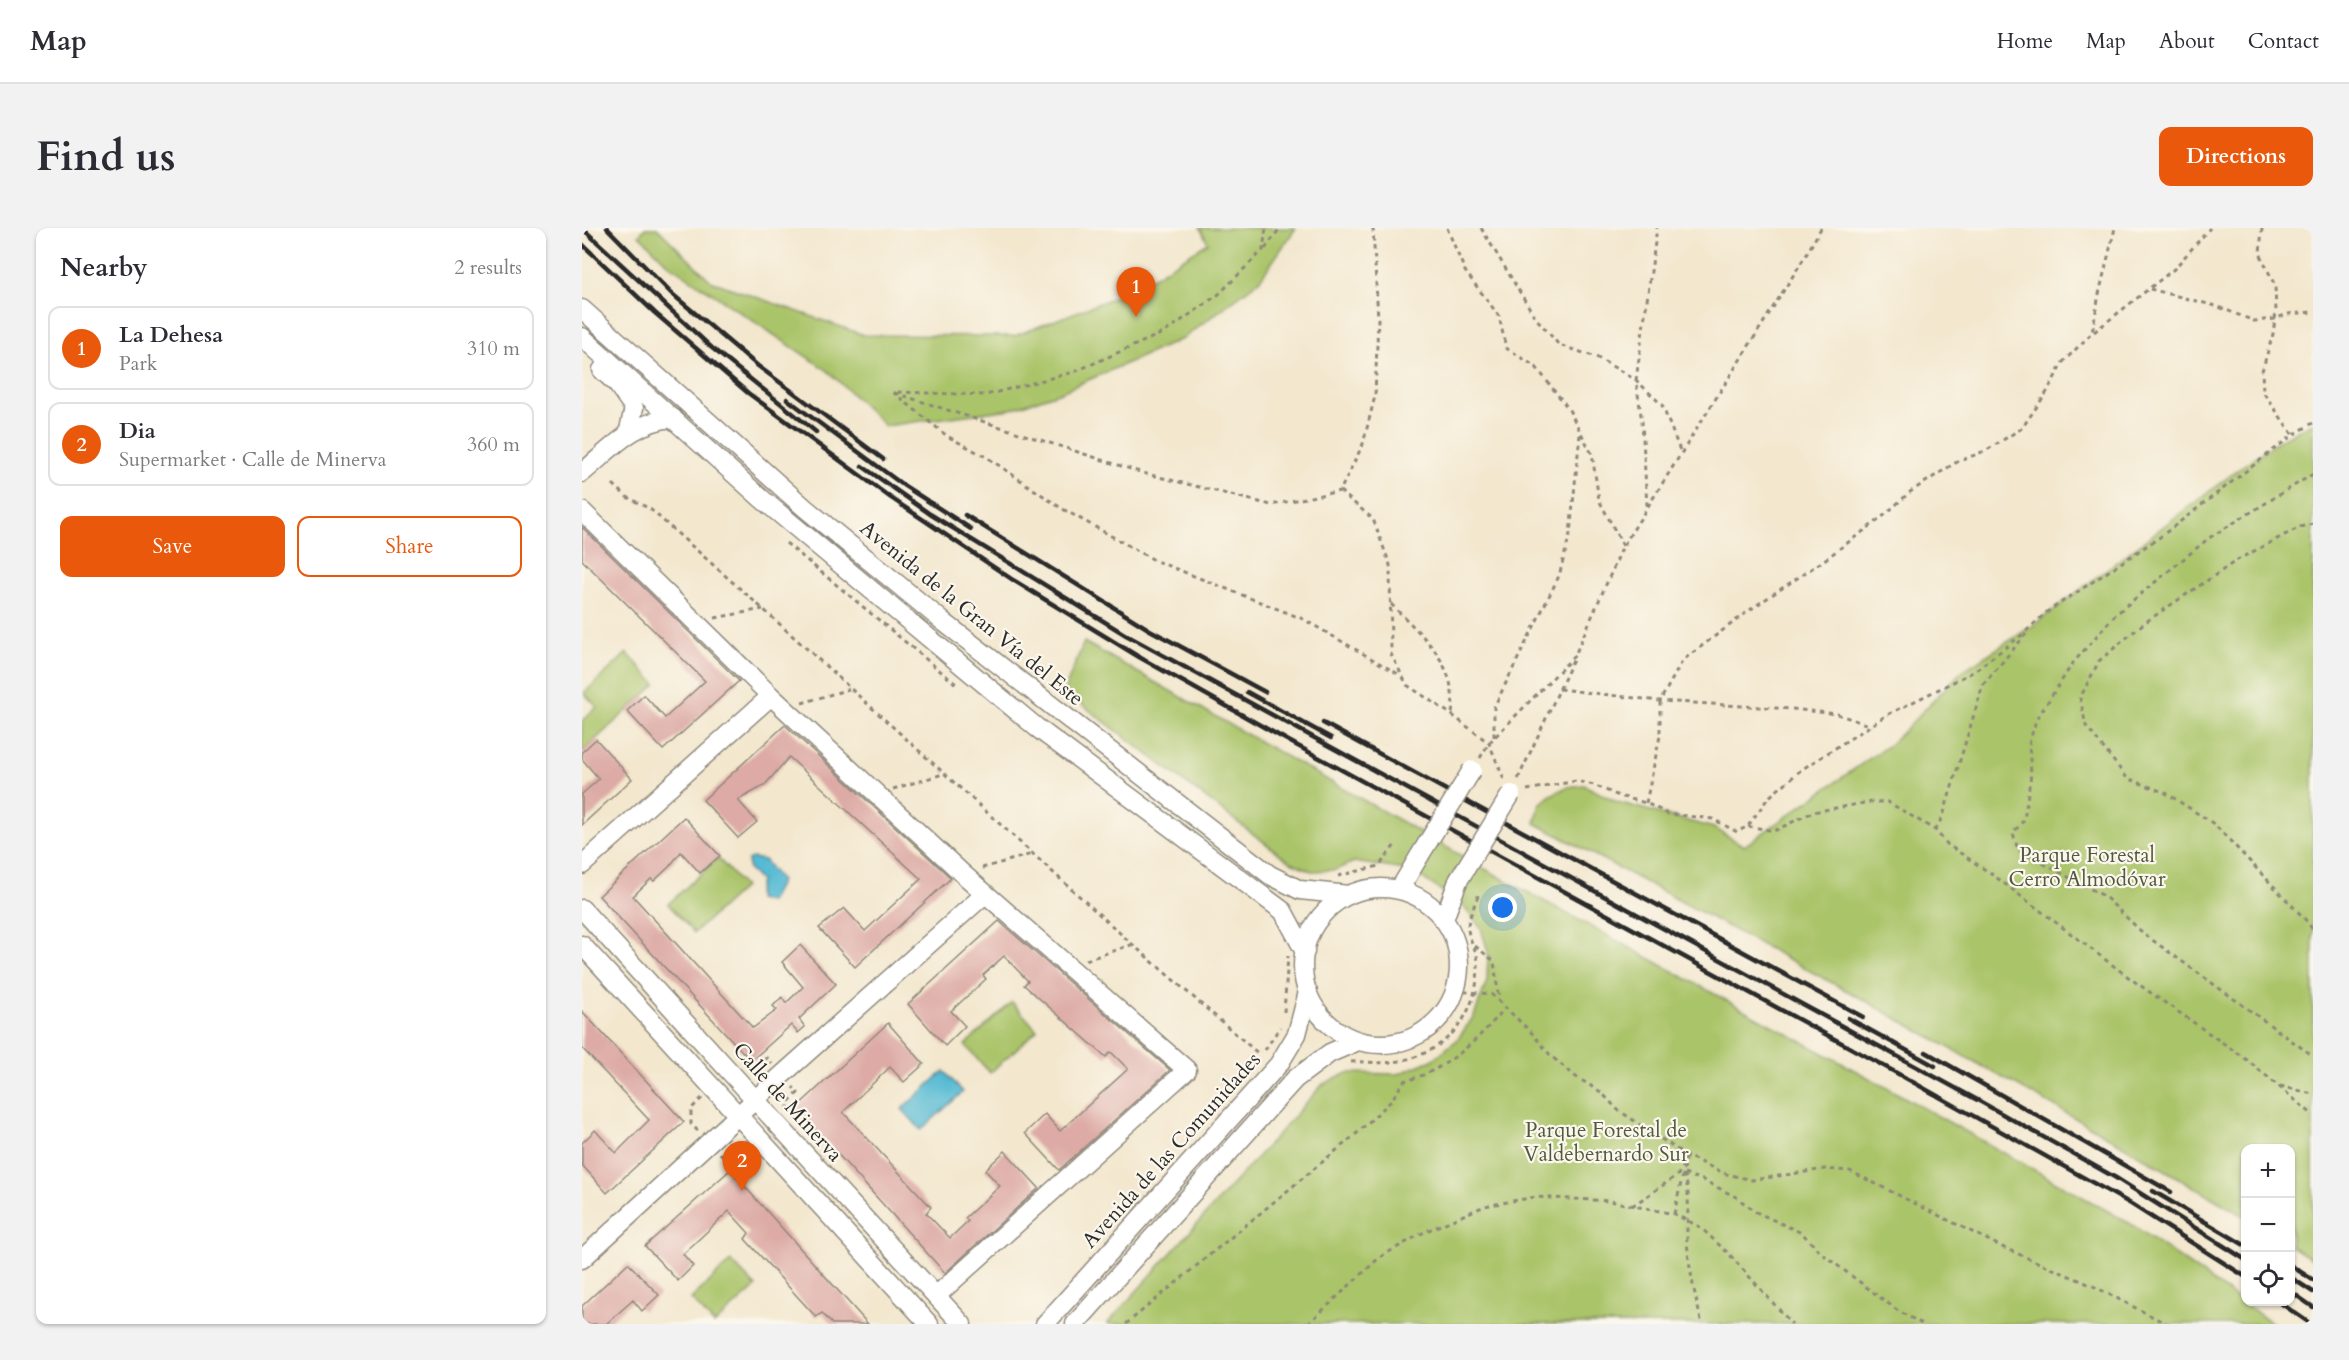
<!DOCTYPE html>
<html lang="en">
<head>
<meta charset="utf-8">
<style>
	:root { --surface:#fff; --page:#f2f2f3; --text:#2b2b33; --muted:#7c7c81; --line:#e1e1e2; --accent:#ea580c }
	body { margin:0; font-family:Cardo,serif; background:var(--page); color:var(--text) }
	.controls { position:absolute; right:18px; bottom:18px; display:grid; overflow:hidden; border-radius:12px; box-shadow:0 2px 4px #0004 }
	.controls button { width:54px; height:54px; display:grid; place-items:center; padding:0; border:0; border-bottom:2px solid var(--line); background:var(--surface); color:var(--text); font:30px sans-serif }
	.you { position:absolute; left:921px; top:680px; width:21px; height:21px; margin:-15px; border:4px solid #fff; border-radius:50%; background:#1a73e8; box-shadow:0 0 0 9px #1a73e833 }
	.badge { display:grid; place-items:center; width:39px; height:39px; border-radius:50%; background:var(--accent); color:#fff; font-size:20px; font-weight:700 }
	.pin { position:absolute; translate:-50% -50px; filter:drop-shadow(0 2px 3px #0008) }
	.pin::after { content:''; position:absolute; top:32px; width:21px; height:18px; background:inherit; clip-path:polygon(0 0,100% 0,50% 100%) }
	.list { margin:0; padding:0; list-style:none }
	h2 { display:flex; justify-content:space-between; align-items:center; height:78px; margin:0; padding:0 24px; font-size:26px }
	h2 small { font-size:20px; font-weight:400; color:var(--muted) }
	.list li { display:grid; grid-template-columns:39px 1fr auto; gap:18px; align-items:center; box-sizing:border-box; height:84px; margin:0 12px 12px; padding:0 12px; border:2px solid var(--line); border-radius:12px }
	.list b { display:block; font-size:22px; white-space:nowrap }
	.list p { margin:0; font-size:20px; white-space:nowrap; color:var(--muted) }
	.list em { font-size:20px; font-style:normal; color:var(--muted) }
	.actions { display:flex; gap:12px; padding:18px 24px }
	.actions a { flex:1; padding:14px 0; border:2px solid var(--accent); border-radius:12px; text-align:center; font-size:21px; color:var(--accent) }
	.actions .main { background:var(--accent); color:#fff }
	.icon { flex:none; width:33px; height:33px; fill:none; stroke:currentColor; stroke-width:2; stroke-linecap:round; stroke-linejoin:round }
	.map { position:relative; flex:none; width:1731px; height:1096px; overflow:hidden; border-radius:12px }
	header { display:flex; align-items:center; gap:36px; box-sizing:border-box; height:84px; padding:0 30px; background:var(--surface); border-bottom:2px solid var(--line) }
	header strong { font-size:28px }
	nav { display:flex; gap:33px; margin-inline-start:auto; font-size:21px }
	.intro { display:flex; align-items:center; justify-content:space-between; box-sizing:border-box; height:144px; padding:0 36px }
	h1 { margin:0; font-size:42px }
	.button { padding:15px 27px; border-radius:12px; background:var(--accent); color:#fff; font-size:21px; font-weight:700 }
	main { display:flex; gap:36px; padding:0 36px }
	aside { flex:1; background:var(--surface); border-radius:12px; box-shadow:0 2px 4px #0004 }
	.map>svg:first-child { display:block }
	.green { fill:#aac469; stroke:#6a784a; stroke-width:1.5 }
	.water { fill:#54bad3; stroke:#40727f; stroke-width:1.5 }
	.building { fill:#ddaaa5 }
	.lines { fill:none; stroke-linecap:round; stroke-linejoin:round }
	.minor-casing { stroke:#8f897c; stroke-width:21 }
	.path { stroke:#8f897c; stroke-width:3; stroke-dasharray:4.5 4.5; stroke-linecap:butt }
	.minor { stroke:#fff; stroke-width:18 }
	.rail { stroke:#2b2b2b; stroke-width:4.5 }
	.minor-bridge-casing { stroke:#8f897c; stroke-width:21; stroke-linecap:butt }
	.minor-bridge { stroke:#fff; stroke-width:18 }
	.labels { text-anchor:middle; stroke-width:4.5; stroke-linejoin:round; paint-order:stroke }
	.street-label { font-size:21px; fill:#2b2b2b; stroke:#fbf7ec }
	.park-label { font-size:21px; fill:#51593e; stroke:#fbf7ec }
</style>
</head>
<body>
<header>
<strong>Map</strong>
<nav><a>Home</a><a>Map</a><a>About</a><a>Contact</a></nav>
</header>
<div class="intro"><h1>Find us</h1><a class="button">Directions</a></div>
<main>
<aside>
<h2>Nearby<small>2 results</small></h2>
<ul class="list">
<li><span class="badge">1</span><div><b>La Dehesa</b><p>Park</p></div><em>310 m</em></li>
<li><span class="badge">2</span><div><b>Dia</b><p>Supermarket · Calle de Minerva</p></div><em>360 m</em></li>
</ul>
<div class="actions"><a class="main">Save</a><a>Share</a></div>
</aside>
<div class="map">
<svg width="1731" height="1096" viewBox="0 0 1731 1096">
	<rect width="100%" height="100%" fill="#fbf7ec"/>
	<filter id="ink" filterUnits="userSpaceOnUse"><feTurbulence type="fractalNoise" baseFrequency=".0167" numOctaves="2"/><feDisplacementMap in="SourceGraphic" scale="12" xChannelSelector="R" yChannelSelector="G"/><feConvolveMatrix kernelMatrix="1 2 1 2 8 2 1 2 1" color-interpolation-filters="sRGB"/></filter>
	<filter id="wash" filterUnits="userSpaceOnUse"><feTurbulence type="fractalNoise" baseFrequency=".008" numOctaves="4" result="noise"/><feDisplacementMap in="SourceGraphic" scale="24" xChannelSelector="R" yChannelSelector="G"/><feGaussianBlur stdDeviation="1.35" result="paint"/><feColorMatrix in="noise" values="0 0 0 0 0 0 0 0 0 0 0 0 0 0 0 0 0 1.4 0 .05"/><feComposite in="paint" operator="in"/></filter>
	<g filter="url(#wash)">
		<rect width="100%" height="100%" fill="#f3e7ce"/>
		<!-- green -->
		<path class="green" d="M63,0H75L129,53L282,107L432,108L549,63L626,15L618,0H714L677,53L600,111L479,164L429,181L303,198L246,143L86,36L57,7Z
			M1731,195V1032L1709,1018L1708,920H1664L1663,989L1525,908L1282,772L953,595L958,576L969,567L985,559L1002,557L1035,574L1132,600L1162,618L1311,514L1380,443L1449,399L1662,237L1701,210Z
			M502,414L903,641L1322,869L1549,996L1691,1096H525L741,856L765,845L816,846L850,832L875,812L892,788L905,753L906,724L899,700L880,677L830,643L772,634L753,642L729,643L707,633L482,463Z
			M45,425L74,456L0,524V493L15,479L2,465Z
			M136,630L162,659L112,705L86,676Z
			M430,774L455,802L408,845L383,817Z
			M149,1033L174,1059L132,1096L109,1071Z"/>
		<!-- water -->
		<path class="water" d="M170,630L182,632L199,653L188,674L176,672L175,665L178,653L166,641V632Z
			M362,843L381,864L339,902L320,881Z"/>
		<g id="blocks">
			<!-- building -->
			<path class="building" d="M0,299L157,453L81,522L45,483L62,467L83,490L123,453L0,332Z
				M203,497L369,650L273,739L237,700L262,680L283,703L339,651L207,529L182,558L156,572L175,594L156,610L121,572Z
				M14,511L50,551L0,597V566L17,551L0,531V524Z
				M102,589L138,628L118,645L99,624L87,639L72,653L69,651L51,668L158,786L171,800L195,782L191,778L200,769L204,775L221,759L200,734L218,717L254,756L217,791L223,799L216,805L209,797L169,833L17,668Z
				M417,693L588,842L477,942L443,905L463,886L478,903L546,841L529,824L524,829L442,757L446,753L422,728L401,747L404,751L369,783L383,798L363,818L326,776Z
				M0,783L102,894L25,965L0,937V915L13,902L34,925L67,892L0,820Z
				M306,795L342,836L322,854L308,839L261,884L349,979L344,985L368,1010L386,993L383,990L418,958L403,942L423,923L457,960L363,1045L214,880Z
				M148,942L286,1096H250L240,1085L234,1089L163,1011L167,1005L147,983L101,1026L111,1038L96,1053L63,1018Z
				M46,1035L77,1067L60,1083L51,1072L24,1096H0V1078Z"/>
		</g>
	</g>
	<g filter="url(#ink)">
		<use href="#blocks" fill-opacity="0" stroke="#8f897c" stroke-width="1.5"/>
		<g class="lines">
			<defs>
				<path id="minor" d="M0,81L223,280L363,395L688,647L718,662L767,667
					M0,109L180,271L454,499L701,683L723,724
					M20,142L35,156L52,180L46,206
					M0,245C29,221 52,193 91,190
					M0,283L189,468L381,646L605,842L354,1068
					M0,637L189,468
					M721 738a78 78 0 1 1 156 0a78 78 0 1 1-156 0Z
					M817,662L838,627
					M0,681L199,900L380,1096
					M862,691L876,653
					M0,717L347,1096
					M0,1031L200,847L403,666
					M463,1096L697,836L715,806L726,764
					M493,1096L713,851L748,825L776,813"/>
			</defs>
			<!-- minor casing -->
			<use href="#minor" class="minor-casing"/>
			<!-- path -->
			<path class="path" d="M791,0L796,91L793,168L781,216L758,263L791,291L808,337L809,426L825,457L870,487L907,515L923,554
				M865,0L883,43L917,88L924,120L954,139L986,180L1010,226L1017,272L1041,318
				M899,0L953,89L977,117L1014,129L1054,152L1080,177L1099,225
				M1680,0L1678,25L1693,58L1694,84L1691,106L1680,143L1681,164L1711,207
				M683,21L698,0
				M1568,61L1634,78L1672,93L1693,91L1705,86L1731,84
				M1512,104L1592,41L1628,0
				M311,164L365,208L406,230L479,280L574,333L721,391L818,447
				M316,164L404,167L492,144L583,104L637,66L681,22L684,0
				M313,165L561,245L689,277L758,263
				M1731,246L1627,310L1533,387L1491,435L1454,492L1447,516L1449,546L1442,592L1431,605L1436,622L1522,668L1562,706L1731,828
				M31,256L45,269L68,281L181,381L550,716L678,827
				M1065,278L1060,194L1054,152L1075,0
				M1731,296L1718,299L1657,331L1562,395L1517,433L1498,470L1504,498L1545,550L1584,565L1632,596L1722,690L1731,702
				M204,315L374,456
				M809,376C841,409 876,435 870,487
				M133,390L181,381
				M977,461L1078,473L1211,481L1255,486L1289,498
				M220,475L267,461
				M912,509V479L977,348L988,306L998,206
				M898,530L907,515L993,427L1041,318L1224,27L1239,0
				M936,551L991,432
				M311,561L361,546
				M945,562L994,553L1012,557L1037,568L1064,575L1086,586L1131,591L1155,604L1166,598L1186,570L1219,542L1305,487L1391,444L1440,407L1465,384L1578,309L1711,207L1731,195
				M1064,575L1078,508V473L1101,432L1172,379L1238,335L1298,291L1328,264L1373,235L1405,222L1440,200L1465,164L1481,134L1510,105L1517,66L1533,0
				M1166,598L1192,603L1231,584L1288,574H1306L1353,602L1366,617L1411,647L1549,751L1664,831L1731,887
				M1353,602L1361,588L1401,457L1444,406
				M400,640L450,626
				M756,648L797,638L813,617
				M893,718L912,733L917,773
				M504,732L549,717
				M873,763L909,766L949,804L969,828L994,849L1019,864L1036,882L1105,928L1144,946L1170,952L1243,941L1268,943L1420,1019L1511,1058L1585,1096
				M702,784L706,728
				M683,822L698,799
				M769,834C783,833 797,836 811,834C863,827 896,789 896,736C896,723 887,713 886,701C885,691 894,675 897,665
				M166,839H169L185,830L190,836
				M1698,858L1731,866
				M206,882V874L216,865L211,859
				M116,903L109,896V881L121,869
				M138,925L154,940
				M1102,946L1121,952L1154,969L1174,984L1220,1005L1239,1025L1315,1082L1340,1096
				M1102,946C1110,968 1104,989 1105,1012C1107,1041 1113,1068 1120,1096
				M1050,978L1096,947L1105,928
				M1092,986L1104,932
				M544,1096L773,907L809,873L822,853C863,844 897,811 923,780
				M726,1096L798,1029L844,1003L903,978L953,969L1028,973L1092,986L1118,999L1147,1026L1210,1096"/>
			<!-- minor -->
			<use href="#minor" class="minor"/>
			<!-- rail -->
			<path class="rail" d="M0,0L130,120L234,204
				M25,0L89,65L176,138L301,231
				M0,16L73,85L166,165L309,270L431,352L557,429L703,511L1311,843L1549,976L1664,1049
				M205,171L321,257L389,301
				M280,238L348,286L544,407L1399,874L1534,950L1664,1032
				M383,287L568,402L683,464
				M665,464L749,510
				M741,495L1281,789
				M1266,790L1353,838
				M1344,824L1589,964
				M1571,963L1664,1018
				M1708,1037L1731,1052
				M1708,1049L1731,1064
				M1708,1063L1731,1079
				M1697,1074L1729,1096"/>
			<defs>
				<path id="minor-bridge" d="M838,627L890,542
					M876,653L929,566"/>
			</defs>
			<!-- minor-bridge casing -->
			<use href="#minor-bridge" class="minor-bridge-casing"/>
			<!-- minor-bridge -->
			<use href="#minor-bridge" class="minor-bridge"/>
		</g>
	</g>
	<g class="labels">
		<!-- street labels -->
		<g class="street-label">
			<text transform="translate(390 385) rotate(39)" y="7">Avenida de la Gran Vía del Este</text>
			<text transform="translate(206 874) rotate(48)" y="7">Calle de Minerva</text>
			<text transform="translate(589 922) rotate(-48)" y="7">Avenida de las Comunidades</text>
		</g>
		<!-- park labels -->
		<g class="park-label">
			<text x="1505" y="634">Parque Forestal<tspan x="1505" dy="24">Cerro Almodóvar</tspan></text>
			<text x="1024" y="909">Parque Forestal de<tspan x="1024" dy="24">Valdebernardo Sur</tspan></text>
		</g>
	</g>
</svg>
<div class="controls">
<button>+</button>
<button>−</button>
<button><svg class="icon" aria-label="locate" viewBox="0 0 24 24"><circle cx="12" cy="12" r="6"/><path d="M12 2v4M12 18v4M2 12h4M18 12h4"/></svg></button>
</div>
<div class="you"></div>
<div class="pin badge" style="left:554px;top:89px">1</div>
<div class="pin badge" style="left:160px;top:963px">2</div>
</div>
</main>
</body>
</html>
